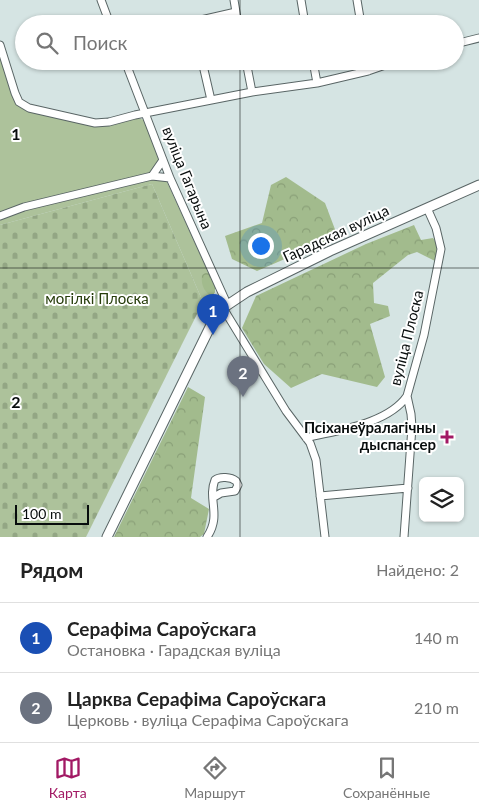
<!DOCTYPE html>
<html lang="ru">
<head>
<meta charset="utf-8">
<style>
	:root { --surface:#fff; --page:#f6f6f6; --text:#222; --muted:#767676; --line:#e0e0e0; --accent:#a21964 }
	body { margin:0; font-family:Lato,sans-serif; background:var(--page); color:var(--text) }
	.controls { position:absolute; right:15px; bottom:15px; display:grid; overflow:hidden; border-radius:8px; box-shadow:0 1px 4px #0004 }
	.controls button { width:45px; height:45px; display:grid; place-items:center; padding:0; border:0; border-bottom:1px solid var(--line); background:var(--surface); color:var(--text); font:25px sans-serif }
	.scale { position:absolute; left:15px; bottom:12px; width:74px; box-sizing:border-box; padding-left:5px; border:2px solid #080d0d; border-top:0; font-size:14px; line-height:18px; white-space:nowrap; color:#080d0d; -webkit-text-stroke:4px #fff; paint-order:stroke }
	.you { position:absolute; left:260px; top:245px; width:18px; height:18px; margin:-12px; border:4px solid #fff; border-radius:50%; background:#1a73e8; box-shadow:0 0 0 8px #1a73e833 }
	.badge { display:grid; place-items:center; width:32px; height:32px; border-radius:50%; background:var(--accent); color:#fff; font-size:16px; font-weight:700 }
	.pin { position:absolute; translate:-50% -41px; filter:drop-shadow(0 1px 2px #0008) }
	.pin::after { content:''; position:absolute; top:26px; width:18px; height:15px; background:inherit; clip-path:polygon(0 0,100% 0,50% 100%) }
	.list { margin:0; padding:0; list-style:none }
	h2 { display:flex; justify-content:space-between; align-items:center; height:65px; margin:0; padding:0 20px; font-size:21px }
	h2 small { font-size:16px; font-weight:400; color:var(--muted) }
	.list li { display:grid; grid-template-columns:32px 1fr auto; gap:15px; align-items:center; box-sizing:border-box; height:70px; padding:0 20px; border-top:1px solid var(--line) }
	.list b { display:block; font-size:19px; white-space:nowrap }
	.list p { margin:0; font-size:16px; white-space:nowrap; color:var(--muted) }
	.list em { font-size:16px; font-style:normal; color:var(--muted) }
	.icon { flex:none; width:28px; height:28px; fill:none; stroke:currentColor; stroke-width:2; stroke-linecap:round; stroke-linejoin:round }
	.map { position:relative; flex:none; width:479px; height:537px; overflow:hidden }
	.search { position:absolute; background:var(--surface); box-shadow:0 1px 4px #0004; left:15px; right:15px; top:15px; height:55px; display:flex; align-items:center; gap:12px; box-sizing:border-box; padding:0 18px; border-radius:28px; color:var(--muted); font-size:19px }
	.sheet { height:205px; background:var(--surface) }
	nav { display:flex; justify-content:space-around; align-items:center; box-sizing:border-box; height:70px; border-top:1px solid var(--line); background:var(--surface); font-size:14px; color:var(--muted) }
	nav a { display:grid; justify-items:center; gap:2px }
	nav .on { color:var(--accent) }
	.map>svg:first-child { display:block }
	.green { fill:#adc29b }
	.forest { fill:url(#forest-crowns) }
	.cemetery { fill:url(#cemetery-stones) }
	.lines { fill:none; stroke-linecap:round; stroke-linejoin:round }
	.minor-casing { stroke:#596565; stroke-width:9 }
	.major-casing { stroke:#596565; stroke-width:11 }
	.minor { stroke:#fff; stroke-width:7 }
	.major { stroke:#fff; stroke-width:9 }
	.grid { fill:none; stroke:#080d0d; stroke-width:1; stroke-opacity:0.55 }
	.poi-dot { fill:#a21964; stroke:#fff; stroke-width:2 }
	.labels { text-anchor:middle; stroke-width:4; stroke-linejoin:round; paint-order:stroke }
	.street-label { font-size:15px; fill:#080d0d; stroke:#fff }
	.park-label { font-size:15px; fill:#273d0b; stroke:#fff }
	.poi-label { font-size:15px; font-weight:bold; fill:#080d0d; stroke:#fff; text-anchor:end }
	.grid-label { font-size:16px; text-anchor:middle; font-weight:bold; fill:#080d0d; stroke:#fff; stroke-width:4; stroke-linejoin:round; paint-order:stroke }
</style>
</head>
<body>
<div class="map">
<svg width="479" height="537" viewBox="0 0 479 537">
	<defs>
		<pattern id="forest-crowns" width="20" height="18" patternUnits="userSpaceOnUse" patternTransform="scale(1.25)"><rect width="20" height="18" fill="#a2bb8d"/><path d="M2 6a3 3 0 1 1 6 0M12 15a3 3 0 1 1 6 0" fill="none" stroke="#8aa078"/></pattern>
		<pattern id="cemetery-stones" width="16" height="16" patternUnits="userSpaceOnUse" patternTransform="scale(1.25)"><rect width="16" height="16" fill="#adc29b"/><path d="M2 7V4a2 2 0 0 1 4 0v3zM10 15v-3a2 2 0 0 1 4 0v3z" fill="#93a684"/></pattern>
	</defs>
	<rect width="100%" height="100%" fill="#d5e4e3"/>
	<!-- green -->
	<path class="green" d="M0,53L12,95L15,101L107,126L138,118L144,120L160,159L153,172L23,205L0,213Z
		M151,178L162,179L167,182L215,287V292L213,295H209L203,302L152,184L0,225V218L22,210Z"/>
	<!-- forest -->
	<path class="forest" d="M286,177L325,203L336,232L329,240L257,271L232,259L225,236L262,223L271,185Z
		M414,225L421,240L433,238L439,247L435,261L417,252L408,255L373,283L374,303L388,306L390,316L370,324L385,377L377,387L322,374L291,388L264,364L242,328L256,296L366,244Z
		M205,273H209L215,287V292L213,295H209C203,289 201,284 202,275Z
		M188,387L205,397L191,498L209,509L204,534L200,537H114Z"/>
	<!-- cemetery -->
	<path class="cemetery" d="M152,184L203,302L86,537H0V225Z"/>
	<g class="lines">
		<defs>
			<path id="minor" d="M101,0L110,24
				M234,0L238,24
				M301,0L305,24
				M357,0L361,24
				M196,24L201,20L236,12
				M455,44L479,38
				M0,45L15,93L19,102L29,108L95,123L109,122L135,115L252,92L317,83L368,71L397,61
				M125,61L170,178L227,304
				M202,61L211,100
				M246,61L252,92
				M313,61L317,83
				M366,61L368,71
				M152,176L163,160
				M0,216L24,207L152,176L170,178
				M223,308L286,411L310,443L316,460L325,537
				M306,438C338,430 388,424 407,396
				M320,496L408,488
				M207,537C222,515 207,499 215,480C220,476 231,477 236,481L238,485L235,491L221,493L214,497
				M404,537L412,427L411,414L407,396L424,335L441,249L436,228L427,208"/>
			<path id="major" d="M107,537L212,323L223,308L247,292L330,251L479,185"/>
		</defs>
		<!-- minor casing -->
		<use href="#minor" class="minor-casing"/>
		<!-- major casing -->
		<use href="#major" class="major-casing"/>
		<!-- minor -->
		<use href="#minor" class="minor"/>
		<!-- major -->
		<use href="#major" class="major"/>
	</g>
	<!-- grid -->
	<path class="grid" d="M240,0V24M240,61V537M0,268H479"/>
	<!-- markers -->
	<path class="poi-dot" d="M444.5 429.5h5v5h5v5h-5v5h-5v-5h-5v-5h5z"/>
	<g class="labels">
		<!-- street labels -->
		<g class="street-label">
			<text transform="translate(187 178) rotate(68)" y="5">вуліца Гагарына</text>
			<text transform="translate(336 234) rotate(-25)" y="5">Гарадская вуліца</text>
			<text transform="translate(407 338) rotate(-76)" y="5">вуліца Плоска</text>
		</g>
		<!-- park labels -->
		<g class="park-label">
			<text x="97" y="304">могілкі Плоска</text>
		</g>
		<!-- poi labels -->
		<g class="poi-label">
			<text x="436" y="433">Псіханеўралагічны<tspan x="436" dy="17">дыспансер</tspan></text>
		</g>
	</g>
	<g class="grid-label">
		<text x="16" y="140">1</text>
		<text x="16" y="408">2</text>
	</g>
</svg>
<div class="controls">
<button><svg class="icon" aria-label="layers" viewBox="0 0 24 24"><path d="M12 4l9 5-9 5-9-5zM3 14l9 5 9-5"/></svg></button>
</div>
<div class="scale">100 m</div>
<div class="you"></div>
<div class="pin badge" style="left:213px;top:335px;background:#1a4fb4">1</div>
<div class="pin badge" style="left:243px;top:397px;background:#6b7280">2</div>
<div class="search"><svg class="icon" aria-label="search" viewBox="0 0 24 24"><circle cx="10" cy="10" r="6"/><path d="M15 15l6 6"/></svg>Поиск</div>
</div>
<section class="sheet">
<h2>Рядом<small>Найдено: 2</small></h2>
<ul class="list">
<li><span class="badge" style="background:#1a4fb4">1</span><div><b>Серафіма Сароўскага</b><p>Остановка · Гарадская вуліца</p></div><em>140 m</em></li>
<li><span class="badge" style="background:#6b7280">2</span><div><b>Царква Серафіма Сароўскага</b><p>Церковь · вуліца Серафіма Сароўскага</p></div><em>210 m</em></li>
</ul>
</section>
<nav>
<a class="on"><svg class="icon" aria-label="map" viewBox="0 0 24 24"><path d="M3 6l6-2 6 2 6-2v14l-6 2-6-2-6 2zM9 4v14M15 6v14"/></svg>Карта</a>
<a><svg class="icon" aria-label="directions" viewBox="0 0 24 24"><path d="M12 3l9 9-9 9-9-9zM9 14v-3h6M13 9l2 2-2 2"/></svg>Маршрут</a>
<a><svg class="icon" aria-label="saved" viewBox="0 0 24 24"><path d="M7 4h10v16l-5-4-5 4z"/></svg>Сохранённые</a>
</nav>
</body>
</html>
